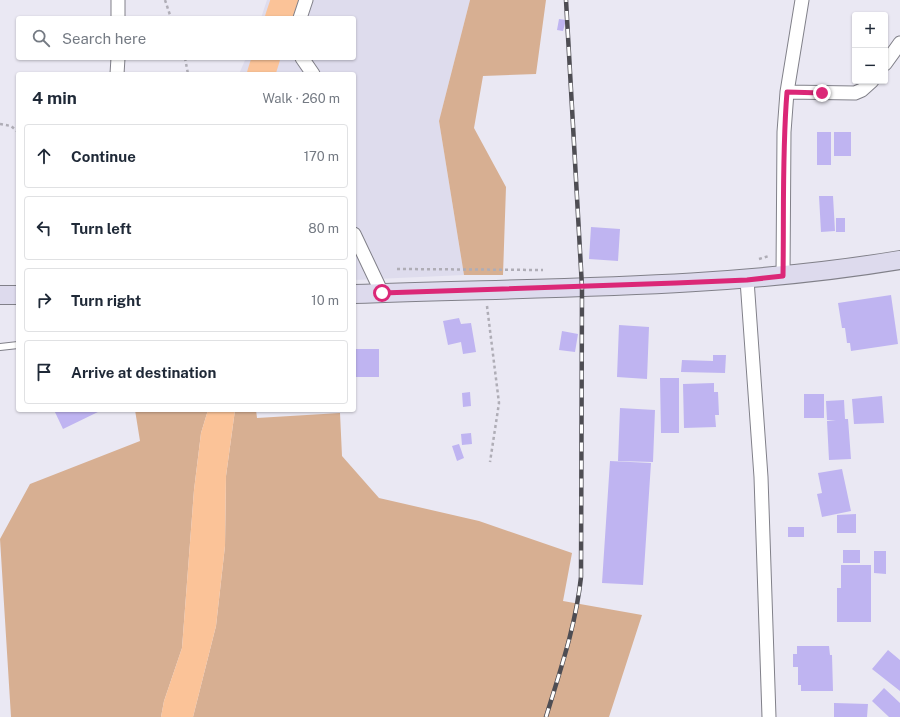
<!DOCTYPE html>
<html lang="en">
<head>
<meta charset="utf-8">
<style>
	:root { --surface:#fff; --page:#f6f6f7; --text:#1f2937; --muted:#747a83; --line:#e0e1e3 }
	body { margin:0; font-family:"Public Sans",sans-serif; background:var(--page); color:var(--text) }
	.controls { position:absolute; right:12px; top:12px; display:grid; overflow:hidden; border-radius:4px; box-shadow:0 1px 3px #0004 }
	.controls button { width:36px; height:36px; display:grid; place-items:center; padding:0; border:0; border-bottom:1px solid var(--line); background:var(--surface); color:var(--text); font:20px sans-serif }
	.stop { position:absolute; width:12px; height:12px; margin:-9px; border:3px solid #db2777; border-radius:50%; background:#fff }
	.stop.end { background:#db2777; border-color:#fff; box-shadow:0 1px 4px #0008 }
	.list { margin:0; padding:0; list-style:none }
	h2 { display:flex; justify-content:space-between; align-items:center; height:52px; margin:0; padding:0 16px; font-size:17px }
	h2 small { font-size:13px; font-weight:400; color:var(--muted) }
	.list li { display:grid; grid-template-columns:26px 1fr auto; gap:12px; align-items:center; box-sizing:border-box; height:64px; margin:0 8px 8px; padding:0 8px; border:1px solid var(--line); border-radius:4px }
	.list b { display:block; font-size:15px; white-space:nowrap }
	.list em { font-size:13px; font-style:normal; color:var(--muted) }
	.icon { flex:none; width:22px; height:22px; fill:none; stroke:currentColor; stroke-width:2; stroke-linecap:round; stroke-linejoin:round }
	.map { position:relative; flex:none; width:900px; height:717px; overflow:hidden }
	.search { position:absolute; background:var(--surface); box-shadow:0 1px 3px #0004; left:16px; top:16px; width:340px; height:44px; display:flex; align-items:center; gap:10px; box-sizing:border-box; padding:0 14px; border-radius:4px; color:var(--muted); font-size:15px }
	.panel { position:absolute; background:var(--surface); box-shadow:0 1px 3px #0004; left:16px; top:72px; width:340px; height:340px; border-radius:4px }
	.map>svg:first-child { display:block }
	.built { fill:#dedced }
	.green { fill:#d7af92 }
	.water { fill:#fbc398 }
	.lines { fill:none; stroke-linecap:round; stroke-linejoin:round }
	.river { stroke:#fbc398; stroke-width:28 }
	.building { fill:#bfb4f1 }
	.lane-casing { stroke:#818089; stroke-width:8 }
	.street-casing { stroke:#818089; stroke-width:15 }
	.secondary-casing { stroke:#818089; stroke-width:20 }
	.path { stroke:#afadb6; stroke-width:2.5; stroke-dasharray:3 3; stroke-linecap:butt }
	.lane { stroke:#fff; stroke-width:6 }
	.street { stroke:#fff; stroke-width:13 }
	.secondary { stroke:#dddaed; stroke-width:18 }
	.rail-casing { stroke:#4e4d53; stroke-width:4.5 }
	.rail { stroke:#fff; stroke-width:3; stroke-dasharray:9; stroke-linecap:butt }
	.route { stroke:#db2777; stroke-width:5 }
</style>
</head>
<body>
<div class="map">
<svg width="900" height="717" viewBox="0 0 900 717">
	<rect width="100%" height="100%" fill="#eae8f3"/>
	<!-- built -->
	<path class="built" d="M267,0H470L439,121L464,275L354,280V74H239L246,58H354V18H261Z"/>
	<!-- green -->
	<path class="green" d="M470,0H546L536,74L483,76L474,128L506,187L503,275H464L439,121Z
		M135,410H208L201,433L194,490L182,648L164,701L161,717H11L0,539L30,484L140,441Z
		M235,410H256L257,418L340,413L342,456L379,498L479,521L572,553L563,601L642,615L609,717H193L216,626L225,546L226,476Z"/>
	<!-- water -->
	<path class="water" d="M208,410H235L226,476L225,546L216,626L193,717H161L164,701L182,648L194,490L201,433Z"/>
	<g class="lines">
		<!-- river -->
		<path class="river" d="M279,18L285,0
			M261,74L266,58"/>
	</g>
	<!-- building -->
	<path class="building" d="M559,19L566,20L563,31L557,30Z
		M817,132H831V165H817Z
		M834,132H851V156H834Z
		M819,196H833L835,231L821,232Z
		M836,218H845V232H836Z
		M591,227L620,229L618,261L589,259Z
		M891,295L898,344L851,351L850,343H847L845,328H842L838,303Z
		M459,318L461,324L471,323L476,352L463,354L461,342L448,345L443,321Z
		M619,325L649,327L647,379L617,377Z
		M562,331L578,334L575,352L559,350Z
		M354,349H379V377H354Z
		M713,355H726L725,373L681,372L682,360L713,361Z
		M660,378H679V433H661Z
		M714,383V392H718L719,415H715L716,427L684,428L683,384Z
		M470,392L471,406L463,407L462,393Z
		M804,394H824V418H804Z
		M882,396L884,423L854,424L852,399Z
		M844,400L845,419H848L851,459L829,460L827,421L836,420H827L826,401Z
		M620,408L655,410L653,462L618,461Z
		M54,410H99L100,411L63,429Z
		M471,433L472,444L462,445L461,434Z
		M459,444L464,458L457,461L452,446Z
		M610,461L651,463L643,585L602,583Z
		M842,469L851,511L822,517L817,494L822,493L818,473Z
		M856,514V533H837V515Z
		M788,527H804V537H788Z
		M843,550H860V563H843Z
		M874,551H886V574L874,573Z
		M841,565H871V622H837V588H841Z
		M797,646H829L830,655H832L833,691H801V685H798V667H793V654H797Z
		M888,650L900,660V691L872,669Z
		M884,688L900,703V717H889L872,701Z
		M834,703L868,704L867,717H834Z"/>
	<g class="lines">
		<defs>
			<path id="lane" d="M0,347L18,345"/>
			<path id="street" d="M118,18V0
				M300,18L306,0
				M302,58L313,74
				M885,64L900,43
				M117,74L118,58
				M787,92L855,93L862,90L872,81
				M354,234L382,293
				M783,276L784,132L787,92L802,0
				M747,280L761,477L769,717"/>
			<path id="secondary" d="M354,294C536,287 720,290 900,260
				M0,295H18"/>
		</defs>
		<!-- lane casing -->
		<use href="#lane" class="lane-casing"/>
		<!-- street casing -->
		<use href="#street" class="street-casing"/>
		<!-- secondary casing -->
		<use href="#secondary" class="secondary-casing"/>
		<!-- path -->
		<path class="path" d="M165,0L171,18
			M185,58L188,74
			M0,124L11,126L18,132
			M759,259L769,256
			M397,269L543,270
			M487,306L499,403L490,462"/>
		<!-- lane -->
		<use href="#lane" class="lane"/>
		<!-- street -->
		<use href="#street" class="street"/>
		<!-- secondary -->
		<use href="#secondary" class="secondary"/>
		<defs>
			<path id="rail" d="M546,717C560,671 576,625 581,577L582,287L566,0"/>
		</defs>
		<!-- rail casing -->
		<use href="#rail" class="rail-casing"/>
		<!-- rail -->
		<use href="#rail" class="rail"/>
	</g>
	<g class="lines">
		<!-- route -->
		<path class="route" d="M382,293L676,283L747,280L783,276C784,214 782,153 787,92L822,93"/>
	</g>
</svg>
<div class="controls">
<button>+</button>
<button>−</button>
</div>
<div class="stop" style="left:382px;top:293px"></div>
<div class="stop end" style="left:822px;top:93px"></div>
<div class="search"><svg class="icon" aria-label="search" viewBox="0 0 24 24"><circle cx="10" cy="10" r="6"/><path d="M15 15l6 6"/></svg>Search here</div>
<section class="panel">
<h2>4 min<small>Walk · 260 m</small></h2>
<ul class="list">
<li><svg class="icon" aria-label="ahead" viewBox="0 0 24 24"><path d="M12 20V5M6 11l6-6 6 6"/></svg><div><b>Continue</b></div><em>170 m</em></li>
<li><svg class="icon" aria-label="left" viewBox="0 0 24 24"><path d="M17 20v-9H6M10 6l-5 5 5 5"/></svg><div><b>Turn left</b></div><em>80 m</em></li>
<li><svg class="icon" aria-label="right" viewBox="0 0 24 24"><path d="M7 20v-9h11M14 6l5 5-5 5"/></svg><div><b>Turn right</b></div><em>10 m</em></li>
<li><svg class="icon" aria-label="arrive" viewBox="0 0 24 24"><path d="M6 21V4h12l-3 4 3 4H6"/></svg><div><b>Arrive at destination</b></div></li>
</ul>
</section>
</div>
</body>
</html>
